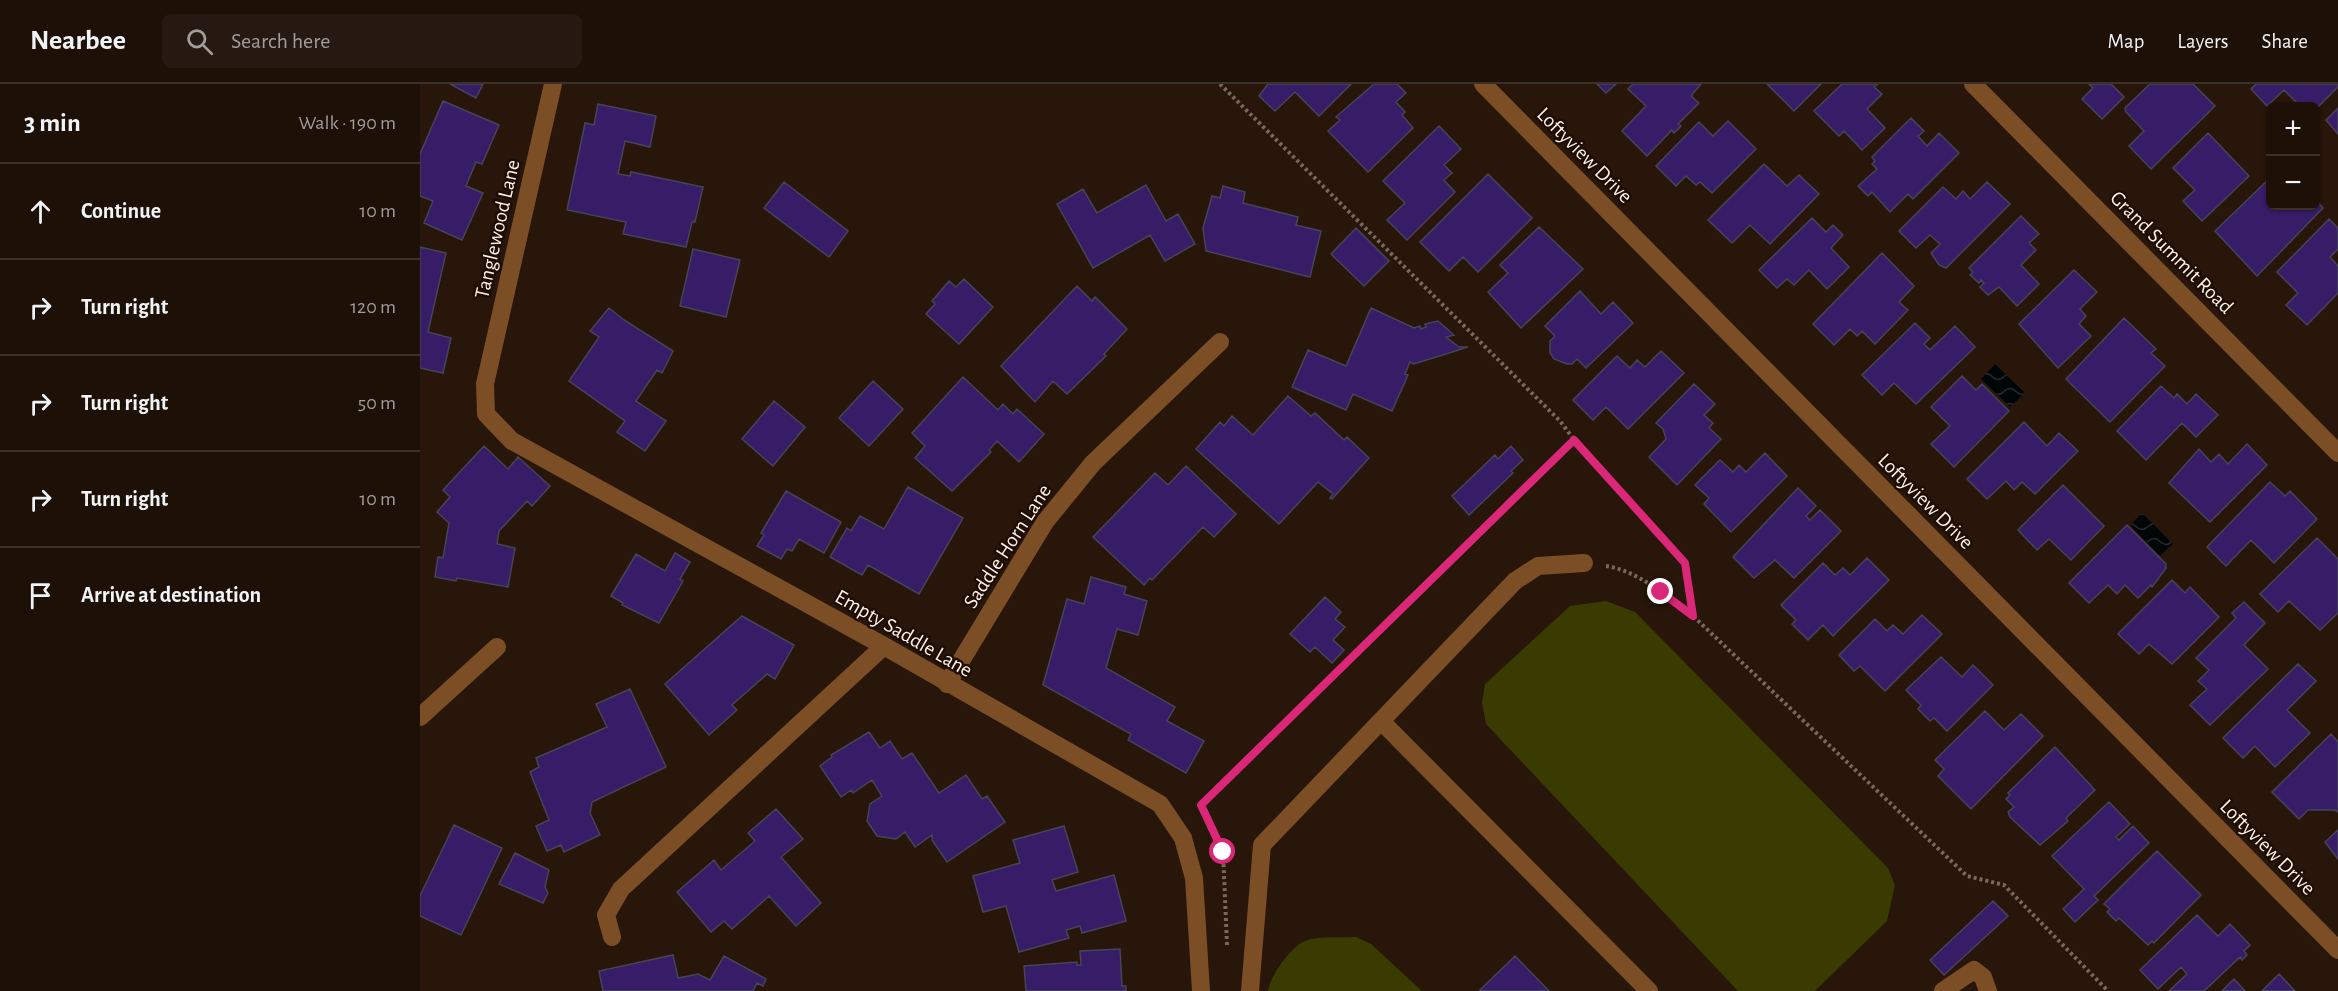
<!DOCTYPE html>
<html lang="en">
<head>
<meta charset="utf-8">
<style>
	:root { --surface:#1d1007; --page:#251911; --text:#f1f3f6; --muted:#a09d9b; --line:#3b3028 }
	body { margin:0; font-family:"Alegreya Sans",sans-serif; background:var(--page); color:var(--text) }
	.controls { position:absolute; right:18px; top:18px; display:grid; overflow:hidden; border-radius:9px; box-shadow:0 2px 4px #0004 }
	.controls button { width:54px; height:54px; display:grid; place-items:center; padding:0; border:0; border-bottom:2px solid var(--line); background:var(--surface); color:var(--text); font:30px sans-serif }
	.stop { position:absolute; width:18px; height:18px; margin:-14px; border:4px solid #db2777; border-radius:50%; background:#fff }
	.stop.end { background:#db2777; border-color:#fff; box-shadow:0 2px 6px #0008 }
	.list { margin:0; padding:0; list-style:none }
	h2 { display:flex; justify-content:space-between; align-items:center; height:78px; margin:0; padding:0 24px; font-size:26px }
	h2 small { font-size:20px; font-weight:400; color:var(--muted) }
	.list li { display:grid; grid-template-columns:39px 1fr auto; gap:18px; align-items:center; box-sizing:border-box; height:96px; padding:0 24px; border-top:2px solid var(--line) }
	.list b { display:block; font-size:22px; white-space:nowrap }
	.list em { font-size:20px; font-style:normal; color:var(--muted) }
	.icon { flex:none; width:33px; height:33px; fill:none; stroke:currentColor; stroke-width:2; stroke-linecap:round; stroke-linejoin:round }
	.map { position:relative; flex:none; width:1918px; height:907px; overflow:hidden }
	header { display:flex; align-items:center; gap:36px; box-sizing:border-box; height:84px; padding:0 30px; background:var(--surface); border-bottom:2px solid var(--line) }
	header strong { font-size:28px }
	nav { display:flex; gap:33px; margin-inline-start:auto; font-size:21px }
	.search { width:420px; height:54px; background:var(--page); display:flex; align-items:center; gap:15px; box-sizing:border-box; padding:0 21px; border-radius:9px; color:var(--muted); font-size:22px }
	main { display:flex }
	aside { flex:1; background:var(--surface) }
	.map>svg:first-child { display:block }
	.park { fill:#3a3b00 }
	.water { fill:url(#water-waves) }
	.building { fill:#371c67; stroke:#474358; stroke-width:1.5 }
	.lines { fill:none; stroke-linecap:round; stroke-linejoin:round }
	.path { stroke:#78685d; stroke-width:4; stroke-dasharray:3 3; stroke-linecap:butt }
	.minor { stroke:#7b4e25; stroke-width:18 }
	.route { stroke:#db2777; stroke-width:8 }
	.labels { text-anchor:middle; stroke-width:5; stroke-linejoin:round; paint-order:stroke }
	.street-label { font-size:21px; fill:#fdf0e8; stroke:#1e0d03 }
</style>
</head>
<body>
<header>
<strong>Nearbee</strong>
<div class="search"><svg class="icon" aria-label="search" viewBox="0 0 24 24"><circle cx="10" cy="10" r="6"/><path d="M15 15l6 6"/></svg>Search here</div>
<nav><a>Map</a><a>Layers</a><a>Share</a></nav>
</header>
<main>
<aside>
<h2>3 min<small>Walk · 190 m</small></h2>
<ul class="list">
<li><svg class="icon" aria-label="ahead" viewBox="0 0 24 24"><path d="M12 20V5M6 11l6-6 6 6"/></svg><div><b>Continue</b></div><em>10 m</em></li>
<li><svg class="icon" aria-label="right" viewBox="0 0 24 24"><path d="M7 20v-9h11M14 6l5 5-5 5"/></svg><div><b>Turn right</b></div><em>120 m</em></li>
<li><svg class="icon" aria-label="right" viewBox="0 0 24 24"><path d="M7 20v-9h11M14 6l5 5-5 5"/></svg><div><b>Turn right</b></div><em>50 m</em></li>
<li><svg class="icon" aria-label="right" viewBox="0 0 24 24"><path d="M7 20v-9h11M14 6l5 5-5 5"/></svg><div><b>Turn right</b></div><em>10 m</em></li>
<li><svg class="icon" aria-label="arrive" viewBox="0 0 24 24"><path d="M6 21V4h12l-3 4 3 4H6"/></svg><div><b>Arrive at destination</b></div></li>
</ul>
</aside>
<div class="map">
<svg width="1918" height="907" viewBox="0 0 1918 907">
	<defs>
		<pattern id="water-waves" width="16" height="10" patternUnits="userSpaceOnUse" patternTransform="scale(1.5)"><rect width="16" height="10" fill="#000506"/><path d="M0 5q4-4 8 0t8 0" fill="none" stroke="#262a2a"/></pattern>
	</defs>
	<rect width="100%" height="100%" fill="#271609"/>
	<!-- park -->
	<path class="park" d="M1186,517L1215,528L1468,784L1475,801L1467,837L1395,907H1318L1066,640L1062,618L1065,600L1150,522Z
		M936,853L951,860L1002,907H848C850,892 873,859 888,856C903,852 921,854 936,853Z"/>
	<!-- water -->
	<path class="water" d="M1575,280L1605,309L1590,323L1561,295Z
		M1722,429L1753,460L1740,472L1710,441Z"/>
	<!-- building -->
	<path class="building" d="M30,0H63L56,14Z
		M848,0H931L899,32L875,8L855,27L839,12Z
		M954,0H977L986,9L976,18L985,28L982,31L993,44L948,88L908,47L920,36L916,33Z
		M1177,0H1196L1186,9Z
		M1213,0H1281L1271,12L1279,19L1258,40L1261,42L1254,49L1252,46L1227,72L1202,47L1226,22L1208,5Z
		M1347,0H1401L1374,27Z
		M1422,0H1458L1454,3L1462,10L1447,25L1465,44L1442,66L1424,47L1419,52L1394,27Z
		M1669,0H1691L1704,13L1682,35L1662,15L1673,4Z
		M1730,0H1773L1795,22L1731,85L1709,62L1724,47L1706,28L1705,24Z
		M1836,0H1918V3L1896,25V22H1880L1864,6L1847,22L1831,5Z
		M23,17L79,41L62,80L56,78L46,102L63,109L42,156L4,139L13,117L0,112V70Z
		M178,20L236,32L230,63L205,57L198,90L210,92L211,88L283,103L275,138H272L266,163L203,150L206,138L147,126L165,39L174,41Z
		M1918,24V50L1906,36Z
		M1491,34L1504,47L1498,52L1507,62L1519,49L1539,69L1493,115L1488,110L1470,128L1452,108L1448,112L1438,102L1457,85L1452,80L1455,77L1452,73Z
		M1308,37L1336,65L1292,109L1280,98L1276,101L1266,92L1256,102L1236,82L1279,38L1293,52Z
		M1019,42L1041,65L1024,81L1032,89L1024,96L1035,108L987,156L967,136L985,119L963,97Z
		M1788,49L1829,92L1782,137L1763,117L1775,106L1753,84Z
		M1344,80L1367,102L1379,91L1399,110L1350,160L1330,141L1312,159L1288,136Z
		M1068,90L1112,134L1058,188L1043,173L1029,187L1000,158Z
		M1850,94V122H1896V116L1903,124L1837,192L1795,147Z
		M364,98L428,147L409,173L344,124Z
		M1567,98L1590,120L1526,184L1519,181L1511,169L1520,160L1510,151L1496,164L1479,147L1523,103L1536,115L1543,107L1550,115Z
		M726,101L746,137L758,130L775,160L745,177L730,151L673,184L637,120L663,105L677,129Z
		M803,102L825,108L823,119L878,133L876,141L901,147L890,193L786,167L783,144L792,112L800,114Z
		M1601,132L1619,150L1609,159L1616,166L1601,181L1619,200L1597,222L1579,203L1568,211L1560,203L1564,199L1561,196L1559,199L1550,191L1553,188L1549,184Z
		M1392,134L1406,148L1413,141L1423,151L1411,164L1429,183L1407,205L1389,186L1374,201L1367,195L1357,204L1339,186Z
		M1909,135L1918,144V165L1910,173L1918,182V209L1887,241L1866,221L1878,209L1857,188Z
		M1119,143L1163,185L1101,244L1068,208L1088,189L1080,181Z
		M936,144L969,177L944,202L911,170Z
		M0,163L26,169L8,248L31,254L23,289L0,284Z
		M273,165L320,176L306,233L260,222Z
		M1462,169L1494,202L1479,218L1488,226L1455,260L1442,247L1437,252L1430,245L1414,261L1393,240Z
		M1654,186L1677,208L1660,225L1666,232L1659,240L1671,252L1638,284L1599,240Z
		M544,195L573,223L539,260L506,230L515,220L512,217L529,197L536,203Z
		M657,202L672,217L675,213L707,245L684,270L686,272L647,310L633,297L615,318L581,282Z
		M1160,207L1181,230L1193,218L1213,239L1166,284L1157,275L1152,280H1147L1134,275L1130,269V257L1135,252L1125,242Z
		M189,224L204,236L253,267L242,289L237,286L216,317L246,337L225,367L197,348L205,337L149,297L179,253L170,247Z
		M951,224L994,244L1000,242L1001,245L1006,243L1005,240L1018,237L1034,251L1026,253L1039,263H1048L994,280L990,278L985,290L988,291L972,327L933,310L926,326L872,303L888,266L926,282Z
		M1704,234L1736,265L1731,269L1745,282L1690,338L1646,295Z
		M1495,239L1510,254L1504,260L1510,266L1535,242L1555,263L1496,320L1474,299L1462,311L1442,291Z
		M1241,267L1264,289L1208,345L1186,323L1173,336L1153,316L1197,272L1210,284L1217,276L1225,283Z
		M1542,292L1556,306L1562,300L1589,327L1534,383L1511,360L1530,342L1511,323Z
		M543,293L578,326L583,320L593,330L597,325L624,350L599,378L577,357L569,366L571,368L532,407L495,374L505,362L492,349Z
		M453,297L483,325L449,362L419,334Z
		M1274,300L1295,320L1284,331L1293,339L1289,344L1301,355L1257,401L1229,373L1246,355L1243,345L1236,339Z
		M1741,302L1754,314L1757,310L1767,320L1776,310L1798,331L1776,353L1762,339L1726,376L1697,347Z
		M868,312L891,332L895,329L924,356L927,353L949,374L912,415L910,414L913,410L898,398L859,440L776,365L800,338L804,342L812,332L833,351Z
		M354,317L385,343L353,382L322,355Z
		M1604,338L1627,362L1639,349L1658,367L1615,410L1602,398L1594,406L1586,397L1567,415L1547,395Z
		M1827,360L1847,381L1790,438L1749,399L1779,365L1791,378L1799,370L1808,380Z
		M64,362L88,385L98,373L130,402L112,422L107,417L79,447L77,460L95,464L88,503L37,494L36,497L15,493L18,473L23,474L29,439L17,428L30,413L23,406Z
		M1091,362L1103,376L1091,387L1093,389L1049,431L1032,412L1075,371L1078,375Z
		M1345,369L1367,392L1311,448L1284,420L1289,414L1275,401L1300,376L1313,388L1319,381L1326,388Z
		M766,382L816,430L794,453L783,443L732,496L730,494L724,501L673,453L735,389L748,401Z
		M1850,398L1865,412L1870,407L1897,435L1854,479L1831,456L1806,482L1787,463Z
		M1643,401L1684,442L1651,476L1629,455L1617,466L1598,446Z
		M488,403L543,434L499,510L448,481L442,491L410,473L427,444L431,447L440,432L464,445Z
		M1378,404L1396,422L1386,432L1390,436L1400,426L1421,447L1374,494L1355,476L1334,494L1313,473Z
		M366,407L421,438L404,469L379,455L372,467L367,465L361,475L337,462L344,451L341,449Z
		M1707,441L1746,480V484L1732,503L1731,501L1718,514L1705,501L1697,510L1688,501L1669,519L1649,499Z
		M1897,454L1918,475V529L1900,546L1869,517L1858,528L1840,510Z
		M255,469L270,478L260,495L263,497L239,539L202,521L203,519L191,512L216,470L245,487Z
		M1447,474L1469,496L1413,552L1403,541L1388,556L1372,540L1376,536L1361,521L1403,479L1415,491L1423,484L1430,491Z
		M671,493L706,503L704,510L727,517L718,551L697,545L686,584L755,623L747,637L784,657L766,689L708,656L711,650L623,601L647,515L664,520Z
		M1752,496L1765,509L1770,503L1799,533L1752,580L1729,560L1719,570L1698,550Z
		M905,513L921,528L915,535L925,543L913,556L924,566L912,579L895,563L890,568L870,550Z
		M1824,518L1845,539L1824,561L1848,585L1790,641L1770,621L1787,605L1778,597L1789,586L1776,574L1816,534L1812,529Z
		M1502,531L1522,550L1465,607L1440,582L1434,587L1419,571L1455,535L1467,547L1473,541L1483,550Z
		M322,532L374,561L355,595L347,590L312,621L317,626L289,651L245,600Z
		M1521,573L1542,593L1553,581L1573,601L1527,647L1514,634L1510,637L1498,625L1501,621L1486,606Z
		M1878,580L1896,597L1867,626L1890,649L1855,683L1835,662L1823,674L1803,654Z
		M210,605L246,683L172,718L170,729L180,751L144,768L141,761L127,767L116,742L129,736L110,688L119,683L116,674L187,643L176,620Z
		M1565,627L1584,646L1601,630L1623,652L1551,725L1518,692L1524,685L1515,676Z
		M449,648L460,664L470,657L482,675L492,669L519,709L546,691L562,715L567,712L585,738L527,778L512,756V751L495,763L485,748L476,755L457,752L447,737L450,720L462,712L452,696L433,709L431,706L421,713L400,682L412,673L411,671Z
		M1911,650L1918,658V728L1915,726H1888L1879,735L1852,708Z
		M1635,663L1675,706L1646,734L1648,737L1620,761L1590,733L1588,728L1594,723L1586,715L1590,711L1588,709Z
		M1689,718L1710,740L1696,753L1699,756L1713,742L1729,759L1674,812L1678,816L1655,838L1643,825L1664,805L1632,772Z
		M356,725L383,755L361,773L401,819L376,842L349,812L312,845L304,837L291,848L257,808L294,776L301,786L335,757L328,749Z
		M34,741L82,764L41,851L0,832V812Z
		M644,742L658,788L632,796L636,807L694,791L706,837L662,849L660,842L646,846L649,854L599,868L586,822L563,828L553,792L600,779L593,756Z
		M1918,746V775L1905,758Z
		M1737,767L1781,811L1734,859L1732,857L1728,861L1699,834L1696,837L1687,828L1690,825L1684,820Z
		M95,769L129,786L125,803L128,809L123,819L79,800Z
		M1573,817L1588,832L1524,891L1510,876Z
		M1777,831L1798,852L1810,840L1830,861L1824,867L1827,871L1822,876L1820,873L1784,907H1749L1767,890L1761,883L1738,905L1720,886Z
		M700,865L702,902H706V907H606L604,882L657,878V881H661L660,867Z
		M253,871L258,894L278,890L290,896L304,872L346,895L343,902L337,899L333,907H183L179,887Z
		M1095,872L1129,907H1059Z
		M1859,890L1875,907H1842Z
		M1814,895L1825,907H1802Z"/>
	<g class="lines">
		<!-- path -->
		<path class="path" d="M800,0L1140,337L1168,374L1265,479L1273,532
			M1186,482C1218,487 1247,512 1273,532L1547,792L1584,801L1688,907
			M807,861L803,768L781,721L1154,355"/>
		<!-- minor -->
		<path class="minor" d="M133,0L65,300L66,330L92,357L464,562L740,720L763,754L774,794L781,907
			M1063,0L1918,866
			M1553,0L1918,369
			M527,600L625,438L673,379L800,258
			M0,633L77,563
			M962,638L1229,907
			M192,853L186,831L201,805L464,562
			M830,907L842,761L1095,497L1118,482L1164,479
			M1523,907L1554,886L1563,893L1568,907"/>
	</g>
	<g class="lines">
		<!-- route -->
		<path class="route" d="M803,768L781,721L1154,356L1265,479L1273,532L1241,508"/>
	</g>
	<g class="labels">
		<!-- street labels -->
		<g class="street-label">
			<text transform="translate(1165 71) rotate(45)" y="7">Loftyview Drive</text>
			<text transform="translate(77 145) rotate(-77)" y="7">Tanglewood Lane</text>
			<text transform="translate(1752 168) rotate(45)" y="7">Grand Summit Road</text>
			<text transform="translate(1506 417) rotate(45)" y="7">Loftyview Drive</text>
			<text transform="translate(587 462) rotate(-57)" y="7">Saddle Horn Lane</text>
			<text transform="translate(484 549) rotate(30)" y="7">Empty Saddle Lane</text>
			<text transform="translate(1848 763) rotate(45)" y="7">Loftyview Drive</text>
		</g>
	</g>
</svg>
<div class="controls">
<button>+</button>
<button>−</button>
</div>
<div class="stop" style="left:803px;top:768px"></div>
<div class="stop end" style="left:1241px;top:508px"></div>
</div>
</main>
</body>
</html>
